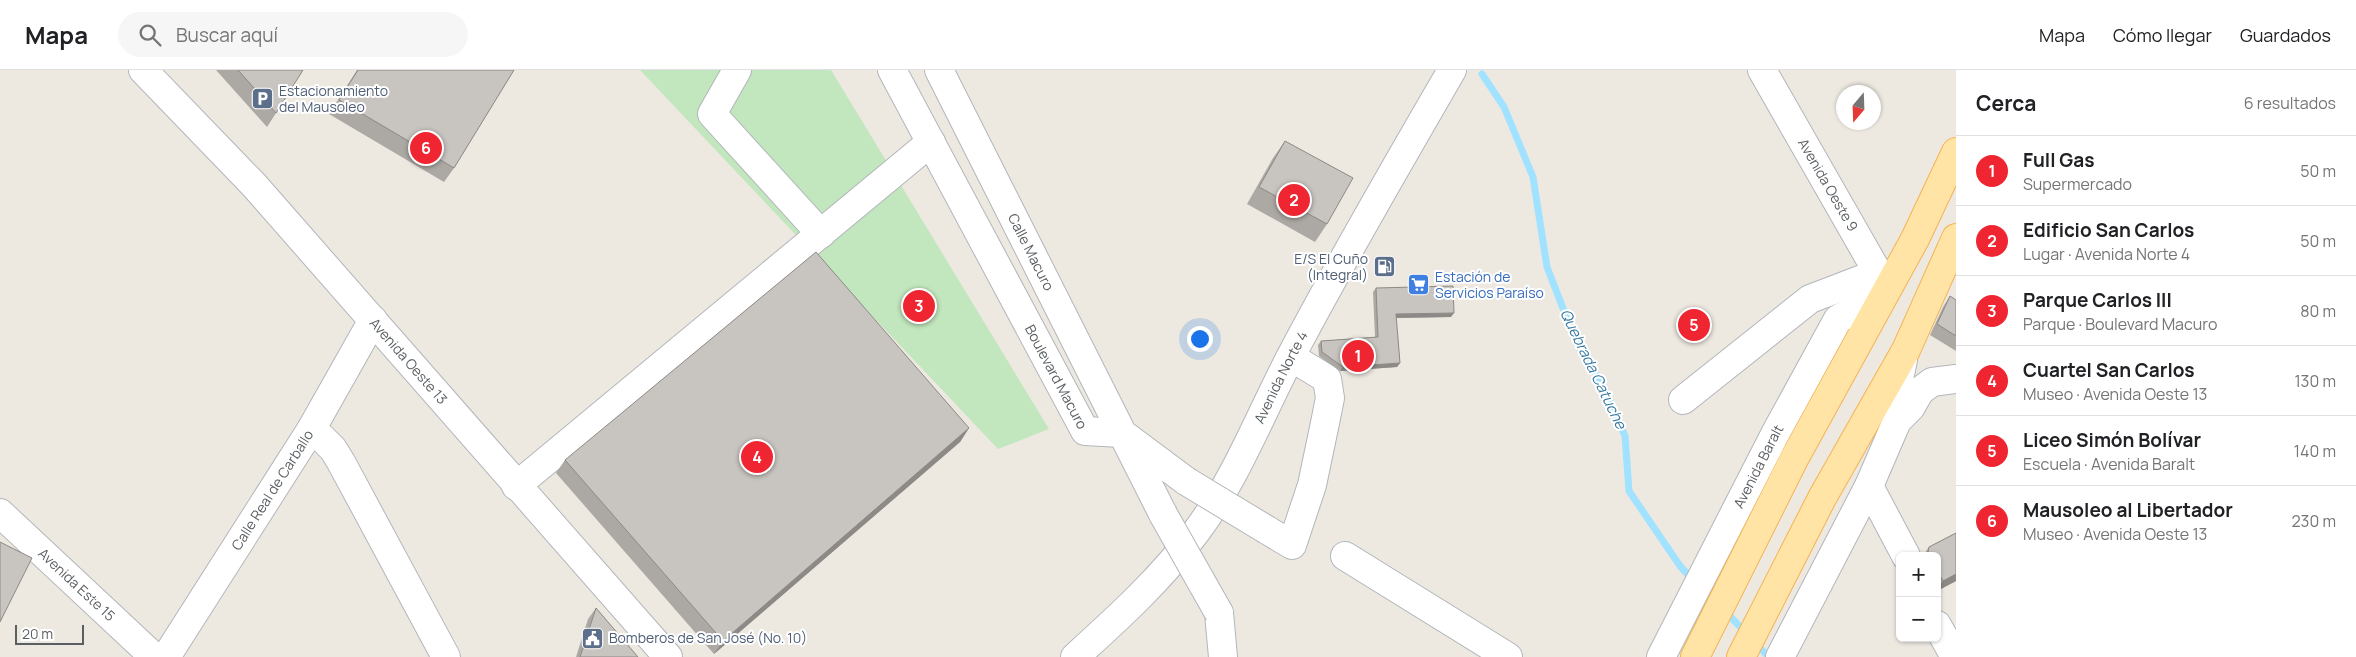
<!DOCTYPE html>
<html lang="es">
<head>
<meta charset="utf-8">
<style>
	:root { --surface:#fff; --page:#f6f6f6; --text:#202124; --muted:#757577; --line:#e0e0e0; --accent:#ef2632 }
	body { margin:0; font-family:Manrope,sans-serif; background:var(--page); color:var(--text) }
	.controls { position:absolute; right:15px; bottom:15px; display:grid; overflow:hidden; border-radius:8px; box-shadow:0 1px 4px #0004 }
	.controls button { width:45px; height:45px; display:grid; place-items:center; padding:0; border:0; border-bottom:1px solid var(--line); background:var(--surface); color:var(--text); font:25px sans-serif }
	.compass { position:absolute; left:1836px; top:15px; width:45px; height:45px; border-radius:50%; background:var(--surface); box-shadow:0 1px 4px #0004; rotate:199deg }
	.scale { position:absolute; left:15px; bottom:12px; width:69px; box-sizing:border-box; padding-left:5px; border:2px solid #5a5f63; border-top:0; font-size:14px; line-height:18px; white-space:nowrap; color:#5a5f63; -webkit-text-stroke:4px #fff; paint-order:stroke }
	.you { position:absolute; left:1199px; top:268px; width:18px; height:18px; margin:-12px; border:4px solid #fff; border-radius:50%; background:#1a73e8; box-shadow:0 0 0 8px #1a73e833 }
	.badge { display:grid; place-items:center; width:32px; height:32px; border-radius:50%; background:var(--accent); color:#fff; font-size:16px; font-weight:700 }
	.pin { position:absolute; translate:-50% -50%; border:2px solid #fff; box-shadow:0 1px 5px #0006 }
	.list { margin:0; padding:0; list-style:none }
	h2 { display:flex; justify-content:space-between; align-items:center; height:65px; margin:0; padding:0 20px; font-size:21px }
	h2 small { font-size:16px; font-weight:400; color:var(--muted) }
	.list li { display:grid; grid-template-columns:32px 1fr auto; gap:15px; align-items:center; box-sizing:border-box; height:70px; padding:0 20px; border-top:1px solid var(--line) }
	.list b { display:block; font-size:19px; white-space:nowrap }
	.list p { margin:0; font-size:16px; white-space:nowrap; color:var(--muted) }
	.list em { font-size:16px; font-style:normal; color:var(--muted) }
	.icon { flex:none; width:28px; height:28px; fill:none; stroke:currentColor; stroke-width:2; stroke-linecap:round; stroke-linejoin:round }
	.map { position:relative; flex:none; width:1956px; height:587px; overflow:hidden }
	header { display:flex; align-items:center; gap:30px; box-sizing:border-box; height:70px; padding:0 25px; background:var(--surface); border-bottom:1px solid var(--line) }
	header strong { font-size:24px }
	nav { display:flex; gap:28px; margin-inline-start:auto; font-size:18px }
	.search { width:350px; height:45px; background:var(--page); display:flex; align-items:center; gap:12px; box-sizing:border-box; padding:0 18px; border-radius:28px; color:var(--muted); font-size:19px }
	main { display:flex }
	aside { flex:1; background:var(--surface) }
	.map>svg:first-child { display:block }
	.green { fill:#c2e6bd }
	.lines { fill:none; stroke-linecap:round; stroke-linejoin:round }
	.stream { stroke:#a0e2ff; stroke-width:7 }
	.minor-casing { stroke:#b2b6ba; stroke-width:30 }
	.major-casing { stroke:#f6b252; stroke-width:30 }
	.minor { stroke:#fff; stroke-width:28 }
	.major { stroke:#ffe4a5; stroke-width:28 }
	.minor-bridge-casing { stroke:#b2b6ba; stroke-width:30; stroke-linecap:butt }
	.minor-bridge { stroke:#fff; stroke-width:28 }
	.wall { fill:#aca9a4 }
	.shaded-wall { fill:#8c8986 }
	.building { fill:#c8c4bf; stroke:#8c8986 }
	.labels { text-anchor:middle; stroke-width:4; stroke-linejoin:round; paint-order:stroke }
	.service-label { font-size:14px; fill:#4e5e75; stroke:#fff; text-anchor:start }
	.street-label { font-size:14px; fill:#5a5f63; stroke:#fff }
	.shop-label { font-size:14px; fill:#366cbe; stroke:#fff; text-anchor:start }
	.water-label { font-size:15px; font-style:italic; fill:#3679a2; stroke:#fff }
</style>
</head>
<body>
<header>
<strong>Mapa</strong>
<div class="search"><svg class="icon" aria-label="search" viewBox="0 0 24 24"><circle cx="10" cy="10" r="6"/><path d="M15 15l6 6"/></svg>Buscar aquí</div>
<nav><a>Mapa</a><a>Cómo llegar</a><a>Guardados</a></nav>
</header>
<main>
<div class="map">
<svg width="1956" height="587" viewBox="0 0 1956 587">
	<rect width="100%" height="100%" fill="#ede9e1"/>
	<!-- green -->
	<path class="green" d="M640,0H831L1049,359L998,379Z"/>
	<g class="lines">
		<!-- stream -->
		<path class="stream" d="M1482,4L1504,37L1533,107L1547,197L1576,272L1605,319L1625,366L1629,421L1680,496L1693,510
			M1724,540L1746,563
			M1755,573L1769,587"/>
		<defs>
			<g id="minor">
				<path id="s1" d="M143,0L254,115L668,587"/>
				<path d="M737,0L712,44L821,164"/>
				<path id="s2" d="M892,0L1085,361L1121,363"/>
				<path id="s3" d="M939,0L1163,444"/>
				<path d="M1683,330L1810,229L1878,203"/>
				<path d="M1897,351L1911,337L1920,321L1932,312L1956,309"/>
				<path d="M312,358L333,379L341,392L446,587"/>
				<path d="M1127,367L1186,411"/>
				<path d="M516,416L931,72"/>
				<path d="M1869,416L1906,486"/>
				<path id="s4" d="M0,443L154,587"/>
				<path d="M1267,460L1292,475L1312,415L1325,353L1330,328L1327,309L1291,287"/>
				<path d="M1345,486L1508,587"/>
				<path d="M1219,543L1223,587"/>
				<path d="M1937,555L1955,587"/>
				<path id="s5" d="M166,587L312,358L373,250"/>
				<path id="s6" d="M1075,587C1118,548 1161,509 1196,462C1236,409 1260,345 1291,286C1342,189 1397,95 1452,0"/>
				<path id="s7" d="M1661,587L1775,364L1838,249L1859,238L1879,234L1878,203L1762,0"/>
				<path d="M1780,587L1869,416L1897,351L1894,334L1903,290"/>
			</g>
			<path id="major" d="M1695,587L1794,389L1915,169L1956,82
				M1741,587L1822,428L1906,280L1956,168"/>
		</defs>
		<!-- minor casing -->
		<use href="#minor" class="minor-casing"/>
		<!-- major casing -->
		<use href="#major" class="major-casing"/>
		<!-- minor -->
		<use href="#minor" class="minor"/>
		<!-- major -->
		<use href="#major" class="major"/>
		<defs>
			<path id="minor-bridge" d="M1186,411L1267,460
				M1163,444L1219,543"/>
		</defs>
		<!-- minor-bridge casing -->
		<use href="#minor-bridge" class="minor-bridge-casing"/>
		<!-- minor-bridge -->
		<use href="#minor-bridge" class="minor-bridge"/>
	</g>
	<!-- wall -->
	<path class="wall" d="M216,0H303L276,43L267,57Z
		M357,0H514L454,98L444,112L329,44Z
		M1285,71L1327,154L1315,172L1247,134L1273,88Z
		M1376,218L1451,247L1396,248L1400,293L1397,297L1340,301L1319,286L1318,275L1321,271L1375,267L1373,222Z
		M1950,226L1956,230V281L1930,265L1943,237Z
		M969,358L960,372L714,584L556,403L565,390Z
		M1956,463V511L1937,521V486H1923L1929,477Z
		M596,538L638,587H576L588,549Z"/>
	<!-- shaded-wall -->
	<path class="shaded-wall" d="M1454,243L1451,247L1393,248L1396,244Z
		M1400,293L1397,297L1340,301L1343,297Z
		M969,358L960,372L714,584L723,571Z
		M1956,504V511L1937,521V519L1943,511Z"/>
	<!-- building -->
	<path class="building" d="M238,0H303L276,43Z
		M358,0H514L454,98L339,30Z
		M1285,71L1353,108L1327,154L1259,117Z
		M816,182L969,358L723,571L565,390Z
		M1453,216L1454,243L1396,244L1400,293L1343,297L1322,282L1321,271L1378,267L1376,218Z
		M1950,226L1956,230V266L1937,254Z
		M1956,463V504L1943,511L1937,500V486H1930L1928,481L1929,477Z
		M0,472L32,488L0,552Z
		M596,538L638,587H580Z"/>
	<!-- icons -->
	<defs>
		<symbol id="parking-square" viewBox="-11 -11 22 22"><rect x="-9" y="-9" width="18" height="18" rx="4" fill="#5c6f8a" stroke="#fff"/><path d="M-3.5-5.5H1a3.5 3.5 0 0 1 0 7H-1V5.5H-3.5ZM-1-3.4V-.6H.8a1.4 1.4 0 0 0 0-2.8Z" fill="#fff"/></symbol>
		<symbol id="fuel-square" viewBox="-11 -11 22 22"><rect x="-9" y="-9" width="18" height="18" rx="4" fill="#5c6f8a" stroke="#fff"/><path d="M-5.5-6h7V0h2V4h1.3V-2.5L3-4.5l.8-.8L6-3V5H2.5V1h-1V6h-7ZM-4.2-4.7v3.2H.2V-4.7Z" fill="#fff"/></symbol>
		<symbol id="supermarket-square" viewBox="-11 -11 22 22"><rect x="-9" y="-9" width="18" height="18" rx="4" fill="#3f7fe0" stroke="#fff"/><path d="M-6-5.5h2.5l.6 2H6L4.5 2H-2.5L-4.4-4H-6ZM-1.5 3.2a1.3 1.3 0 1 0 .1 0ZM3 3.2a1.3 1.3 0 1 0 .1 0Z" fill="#fff"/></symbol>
		<symbol id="civic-square" viewBox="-11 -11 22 22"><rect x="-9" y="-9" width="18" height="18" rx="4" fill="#5c6f8a" stroke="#fff"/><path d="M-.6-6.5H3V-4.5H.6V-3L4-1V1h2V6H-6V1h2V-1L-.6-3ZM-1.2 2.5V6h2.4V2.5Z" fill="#fff"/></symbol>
	</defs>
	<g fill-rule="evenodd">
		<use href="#parking-square" x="250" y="16" width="25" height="25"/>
		<use href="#fuel-square" x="1372" y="184" width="25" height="25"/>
		<use href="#supermarket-square" x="1406" y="202" width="25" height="25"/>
		<use href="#civic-square" x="580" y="556" width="25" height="25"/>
	</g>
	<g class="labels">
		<!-- service labels -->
		<g class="service-label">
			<text x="279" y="26">Estacionamiento<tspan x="279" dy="16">del Mausoleo</tspan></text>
			<text x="1368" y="194" text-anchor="end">E/S El Cuño<tspan x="1368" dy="16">(Integral)</tspan></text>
			<text x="609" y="573">Bomberos de San José (No. 10)</text>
		</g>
		<!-- street labels -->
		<g class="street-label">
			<text transform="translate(1828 115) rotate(60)" y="5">Avenida Oeste 9</text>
			<text dy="5" stroke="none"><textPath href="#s3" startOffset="204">Calle Macuro</textPath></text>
			<text dy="5" stroke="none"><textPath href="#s1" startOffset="394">Avenida Oeste 13</textPath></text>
			<text dy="5" stroke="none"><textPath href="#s2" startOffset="348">Boulevard Macuro</textPath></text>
			<text dy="5" stroke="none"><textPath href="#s6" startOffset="351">Avenida Norte 4</textPath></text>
			<text dy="5" stroke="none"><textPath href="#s7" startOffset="214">Avenida Baralt</textPath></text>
			<text dy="5" stroke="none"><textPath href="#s5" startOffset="198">Calle Real de Carballo</textPath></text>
			<text dy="5" stroke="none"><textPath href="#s4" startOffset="105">Avenida Este 15</textPath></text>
		</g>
		<!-- shop labels -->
		<g class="shop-label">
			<text x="1435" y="212">Estación de<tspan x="1435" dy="16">Servicios Paraíso</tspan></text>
		</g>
		<!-- water labels -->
		<g class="water-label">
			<text transform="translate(1593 299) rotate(64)" y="5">Quebrada Catuche</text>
		</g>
	</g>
</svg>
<div class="controls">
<button>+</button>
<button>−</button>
</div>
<svg class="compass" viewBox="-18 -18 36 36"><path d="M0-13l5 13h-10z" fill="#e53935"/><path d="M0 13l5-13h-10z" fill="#757577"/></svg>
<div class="scale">20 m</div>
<div class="you"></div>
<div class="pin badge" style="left:1358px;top:286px">1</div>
<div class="pin badge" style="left:1294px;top:130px">2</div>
<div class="pin badge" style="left:919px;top:236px">3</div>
<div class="pin badge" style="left:757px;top:387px">4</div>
<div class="pin badge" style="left:1694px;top:255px">5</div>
<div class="pin badge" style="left:426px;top:78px">6</div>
</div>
<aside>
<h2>Cerca<small>6 resultados</small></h2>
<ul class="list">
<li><span class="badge">1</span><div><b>Full Gas</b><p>Supermercado</p></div><em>50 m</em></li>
<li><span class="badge">2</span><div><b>Edificio San Carlos</b><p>Lugar · Avenida Norte 4</p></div><em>50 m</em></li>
<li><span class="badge">3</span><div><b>Parque Carlos III</b><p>Parque · Boulevard Macuro</p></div><em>80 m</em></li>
<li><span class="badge">4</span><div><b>Cuartel San Carlos</b><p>Museo · Avenida Oeste 13</p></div><em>130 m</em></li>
<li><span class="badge">5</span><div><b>Liceo Simón Bolívar</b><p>Escuela · Avenida Baralt</p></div><em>140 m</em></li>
<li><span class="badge">6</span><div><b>Mausoleo al Libertador</b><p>Museo · Avenida Oeste 13</p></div><em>230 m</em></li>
</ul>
</aside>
</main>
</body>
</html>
